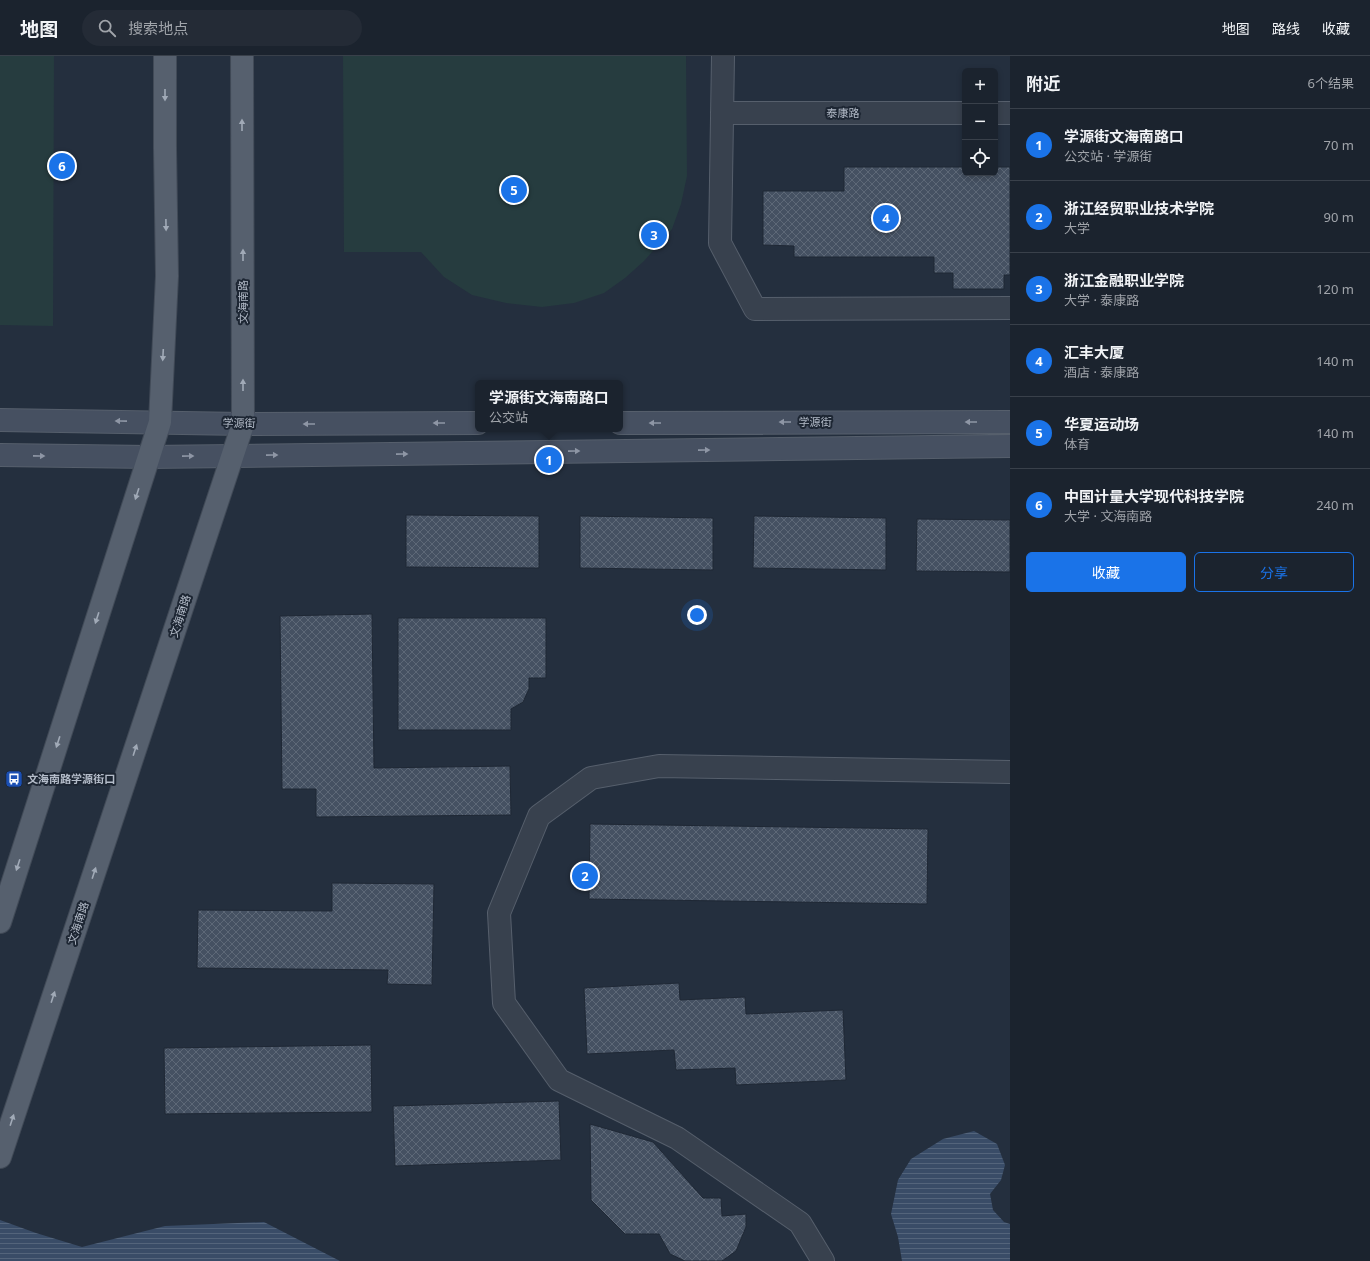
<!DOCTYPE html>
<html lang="zh">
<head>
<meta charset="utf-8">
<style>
	:root { --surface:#1b232e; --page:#242b36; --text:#f1f3f6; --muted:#a0a4aa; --line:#39404a; --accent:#1a73e8 }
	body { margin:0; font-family:"Noto Sans","Noto Sans SC",sans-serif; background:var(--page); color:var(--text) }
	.controls { position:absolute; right:12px; top:12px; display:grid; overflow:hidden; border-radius:6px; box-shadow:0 2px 6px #0003 }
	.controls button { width:36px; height:36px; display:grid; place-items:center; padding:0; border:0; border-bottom:1px solid var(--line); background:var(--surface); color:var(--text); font:20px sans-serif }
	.you { position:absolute; left:697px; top:559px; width:14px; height:14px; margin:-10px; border:3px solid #fff; border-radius:50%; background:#1a73e8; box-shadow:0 0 0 6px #1a73e833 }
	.badge { display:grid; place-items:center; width:26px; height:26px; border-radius:50%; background:var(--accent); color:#fff; font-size:13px; font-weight:700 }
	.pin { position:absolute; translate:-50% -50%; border:2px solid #fff; box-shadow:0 1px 4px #0006 }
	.popup { position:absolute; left:475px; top:324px; width:148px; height:52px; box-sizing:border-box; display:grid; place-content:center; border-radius:6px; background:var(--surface); filter:drop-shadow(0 1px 3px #0005); font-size:13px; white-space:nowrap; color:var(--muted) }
	.popup b { font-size:15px; color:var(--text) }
	.popup::after { content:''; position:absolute; left:50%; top:100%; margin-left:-8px; border:8px solid transparent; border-top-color:var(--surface) }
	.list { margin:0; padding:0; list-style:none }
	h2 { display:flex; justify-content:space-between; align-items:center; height:52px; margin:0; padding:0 16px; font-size:17px }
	h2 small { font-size:13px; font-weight:400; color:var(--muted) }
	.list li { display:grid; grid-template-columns:26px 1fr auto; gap:12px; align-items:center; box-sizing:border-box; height:72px; padding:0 16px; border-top:1px solid var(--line) }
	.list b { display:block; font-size:15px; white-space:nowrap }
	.list p { margin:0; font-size:13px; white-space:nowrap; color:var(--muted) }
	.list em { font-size:13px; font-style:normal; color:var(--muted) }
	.actions { display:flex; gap:8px; padding:12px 16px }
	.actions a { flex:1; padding:9px 0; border:1px solid var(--accent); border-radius:6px; text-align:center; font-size:14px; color:var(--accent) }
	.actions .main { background:var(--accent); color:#fff }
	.icon { flex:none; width:22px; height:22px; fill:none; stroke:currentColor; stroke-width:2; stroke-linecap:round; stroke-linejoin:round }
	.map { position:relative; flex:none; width:1010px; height:1205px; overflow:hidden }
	header { display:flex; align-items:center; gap:24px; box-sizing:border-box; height:56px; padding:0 20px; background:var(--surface); border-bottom:1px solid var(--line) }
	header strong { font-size:19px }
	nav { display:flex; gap:22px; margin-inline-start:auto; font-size:14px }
	.search { width:280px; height:36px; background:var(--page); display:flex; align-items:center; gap:10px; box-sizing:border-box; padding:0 14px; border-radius:22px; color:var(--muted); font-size:15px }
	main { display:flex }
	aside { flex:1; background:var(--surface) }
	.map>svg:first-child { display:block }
	.grass { fill:#263c3f }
	.water { fill:url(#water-rules) }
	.building { fill:url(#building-cross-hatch); stroke:#1f2835 }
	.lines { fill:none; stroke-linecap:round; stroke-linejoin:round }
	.street-casing { stroke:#565f6c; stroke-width:24 }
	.secondary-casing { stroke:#565f6c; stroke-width:24 }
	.primary-casing { stroke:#414a57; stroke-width:24 }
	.street { stroke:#38414e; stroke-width:22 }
	.secondary { stroke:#465061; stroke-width:22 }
	.primary { stroke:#56606e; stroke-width:22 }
	.oneway { fill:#a1aab7 }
	.oneway2 { fill:#8e96a5 }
	.labels { text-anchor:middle; stroke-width:4; stroke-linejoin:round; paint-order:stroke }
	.street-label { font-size:11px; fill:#b4bcc9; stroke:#1d2633 }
	.poi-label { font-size:11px; font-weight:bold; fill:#b4bcc9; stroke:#1d2633; text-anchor:start }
</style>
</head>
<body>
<header>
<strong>地图</strong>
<div class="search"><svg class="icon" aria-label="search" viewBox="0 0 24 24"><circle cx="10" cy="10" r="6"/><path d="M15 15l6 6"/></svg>搜索地点</div>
<nav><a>地图</a><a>路线</a><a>收藏</a></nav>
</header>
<main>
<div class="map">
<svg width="1010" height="1205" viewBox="0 0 1010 1205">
	<defs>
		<pattern id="water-rules" width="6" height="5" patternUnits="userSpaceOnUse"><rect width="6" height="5" fill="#394c67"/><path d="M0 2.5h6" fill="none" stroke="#53647b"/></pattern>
		<pattern id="building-cross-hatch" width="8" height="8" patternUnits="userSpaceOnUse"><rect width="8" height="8" fill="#455162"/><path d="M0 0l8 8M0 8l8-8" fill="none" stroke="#5d6877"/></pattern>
	</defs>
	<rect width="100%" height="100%" fill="#242f3e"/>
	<!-- grass -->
	<path class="grass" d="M0,0H54L53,270L0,269Z
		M343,0H686L687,120L681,148L672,173L644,205L625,222L604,237L574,247L542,251L506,247L472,239L444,221L421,196H344Z"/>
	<!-- water -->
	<path class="water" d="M974,1075L997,1088L1005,1109L1001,1124L990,1138L993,1154L1004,1166L1010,1168V1205H902L898,1181L891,1158L898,1124L911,1103L943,1083Z
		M0,1164L36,1177L82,1191L165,1170L264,1166L340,1205H0Z"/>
	<!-- building -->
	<path class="building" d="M844,111H965V117H995V111H1010V219H1004V233H953V217H934V201H794V190L763,189V135H844Z
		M406,459L539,460V512L406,511Z
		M580,460L713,462V514L580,512Z
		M754,460L886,462V514L753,512Z
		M917,463L1010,464V516L916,515Z
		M372,558L374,712L510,710L511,759L316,761V733H282L280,560Z
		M398,562H546V622H529V633L523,646L511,653V674H398Z
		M590,768L928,773L927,848L589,843Z
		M332,827L434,828L432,929L387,928L388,914L197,912L198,854L332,855Z
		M679,927L680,944L745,941L746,958L843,954L846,1024L736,1029L735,1012L676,1014L674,994L587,998L584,932Z
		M371,989L372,1056L165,1058L164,992Z
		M559,1045L561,1104L395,1110L393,1050Z
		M590,1068L653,1086L703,1142H721L722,1160L746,1158V1171L736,1195L722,1205H685L670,1198L659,1178H625L591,1144Z"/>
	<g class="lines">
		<defs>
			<path id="street" d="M723,0L720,187L755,253L1010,252
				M722,57H965
				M995,57H1010
				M823,1205L800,1167L677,1082L559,1024L504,947L499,857L539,760L591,722L659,710L1010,716"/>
			<path id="secondary" d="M0,364L243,368L478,367
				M620,367L1010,366
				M0,399L149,401L1010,390"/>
			<path id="primary" d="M0,866L160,366L167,220L165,92V0
				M0,1101L243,368L242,0"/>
		</defs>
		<!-- street casing -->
		<use href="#street" class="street-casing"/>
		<!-- secondary casing -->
		<use href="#secondary" class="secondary-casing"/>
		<!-- primary casing -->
		<use href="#primary" class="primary-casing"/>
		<!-- street -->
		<use href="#street" class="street"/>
		<!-- secondary -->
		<use href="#secondary" class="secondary"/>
		<!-- primary -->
		<use href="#primary" class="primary"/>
	</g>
	<!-- one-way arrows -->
	<defs><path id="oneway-solid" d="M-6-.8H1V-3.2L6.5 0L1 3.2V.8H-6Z"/></defs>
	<g class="oneway">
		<use href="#oneway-solid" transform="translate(165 39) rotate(90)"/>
		<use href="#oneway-solid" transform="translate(242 69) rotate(-90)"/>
		<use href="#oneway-solid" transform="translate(166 169) rotate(89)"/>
		<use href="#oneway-solid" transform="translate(243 199) rotate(-90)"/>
		<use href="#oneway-solid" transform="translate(163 299) rotate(93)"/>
		<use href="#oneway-solid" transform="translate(243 329) rotate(-90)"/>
		<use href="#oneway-solid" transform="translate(137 438) rotate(108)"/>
		<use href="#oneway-solid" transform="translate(97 562) rotate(108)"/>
		<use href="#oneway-solid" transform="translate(58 686) rotate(108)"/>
		<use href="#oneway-solid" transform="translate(135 694) rotate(-72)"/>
		<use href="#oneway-solid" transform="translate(18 809) rotate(108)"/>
		<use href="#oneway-solid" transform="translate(94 817) rotate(-72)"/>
		<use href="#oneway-solid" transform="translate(53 941) rotate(-72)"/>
		<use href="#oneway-solid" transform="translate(12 1064) rotate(-72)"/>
	</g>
	<g class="oneway2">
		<use href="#oneway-solid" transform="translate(121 365) rotate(-179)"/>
		<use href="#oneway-solid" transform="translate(785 366) rotate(180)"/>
		<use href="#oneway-solid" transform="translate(971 366) rotate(180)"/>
		<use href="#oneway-solid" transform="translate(439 367) rotate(180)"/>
		<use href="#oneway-solid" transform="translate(655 367) rotate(180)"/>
		<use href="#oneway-solid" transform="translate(309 368) rotate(180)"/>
		<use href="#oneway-solid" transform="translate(704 394) rotate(-1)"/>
		<use href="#oneway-solid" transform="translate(574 395) rotate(-1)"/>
		<use href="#oneway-solid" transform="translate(402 398) rotate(-1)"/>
		<use href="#oneway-solid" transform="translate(272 399) rotate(-1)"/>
		<use href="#oneway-solid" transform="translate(39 400) rotate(1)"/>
		<use href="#oneway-solid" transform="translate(188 400) rotate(-1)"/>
	</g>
	<!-- icons -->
	<defs>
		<symbol id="bus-square" viewBox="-11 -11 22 22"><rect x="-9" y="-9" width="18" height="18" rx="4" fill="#1a4fb4" stroke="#1d2633"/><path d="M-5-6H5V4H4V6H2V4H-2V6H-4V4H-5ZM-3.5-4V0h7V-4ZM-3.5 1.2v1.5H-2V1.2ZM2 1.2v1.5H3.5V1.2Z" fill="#fff"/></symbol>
	</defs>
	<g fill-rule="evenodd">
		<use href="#bus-square" x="4" y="713" width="20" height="20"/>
	</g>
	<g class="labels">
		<!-- street labels -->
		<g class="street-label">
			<text x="843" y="61">泰康路</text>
			<text transform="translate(243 246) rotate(-90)" y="4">文海南路</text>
			<text x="815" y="370">学源街</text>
			<text transform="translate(239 367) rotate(1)" y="4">学源街</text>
			<text transform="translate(180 560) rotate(-72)" y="4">文海南路</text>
			<text transform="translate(78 867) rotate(-72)" y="4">文海南路</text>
		</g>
		<!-- poi labels -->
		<g class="poi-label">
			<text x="27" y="727">文海南路学源街口</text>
		</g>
	</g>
</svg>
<div class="controls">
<button>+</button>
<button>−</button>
<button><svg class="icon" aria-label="locate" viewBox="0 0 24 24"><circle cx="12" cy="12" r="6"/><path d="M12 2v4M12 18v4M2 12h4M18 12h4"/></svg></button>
</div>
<div class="you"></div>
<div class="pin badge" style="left:549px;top:404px">1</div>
<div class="popup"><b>学源街文海南路口</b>公交站</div>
<div class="pin badge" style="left:585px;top:820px">2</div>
<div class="pin badge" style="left:654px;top:179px">3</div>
<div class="pin badge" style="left:886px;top:162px">4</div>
<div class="pin badge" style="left:514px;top:134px">5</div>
<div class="pin badge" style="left:62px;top:110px">6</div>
</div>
<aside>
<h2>附近<small>6个结果</small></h2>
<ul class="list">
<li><span class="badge">1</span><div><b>学源街文海南路口</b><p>公交站 · 学源街</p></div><em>70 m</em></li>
<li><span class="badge">2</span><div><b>浙江经贸职业技术学院</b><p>大学</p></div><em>90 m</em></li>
<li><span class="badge">3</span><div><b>浙江金融职业学院</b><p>大学 · 泰康路</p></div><em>120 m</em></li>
<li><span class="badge">4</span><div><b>汇丰大厦</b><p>酒店 · 泰康路</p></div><em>140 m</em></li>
<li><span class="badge">5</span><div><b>华夏运动场</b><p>体育</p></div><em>140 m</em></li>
<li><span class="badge">6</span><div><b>中国计量大学现代科技学院</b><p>大学 · 文海南路</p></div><em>240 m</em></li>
</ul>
<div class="actions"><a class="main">收藏</a><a>分享</a></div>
</aside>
</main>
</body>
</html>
